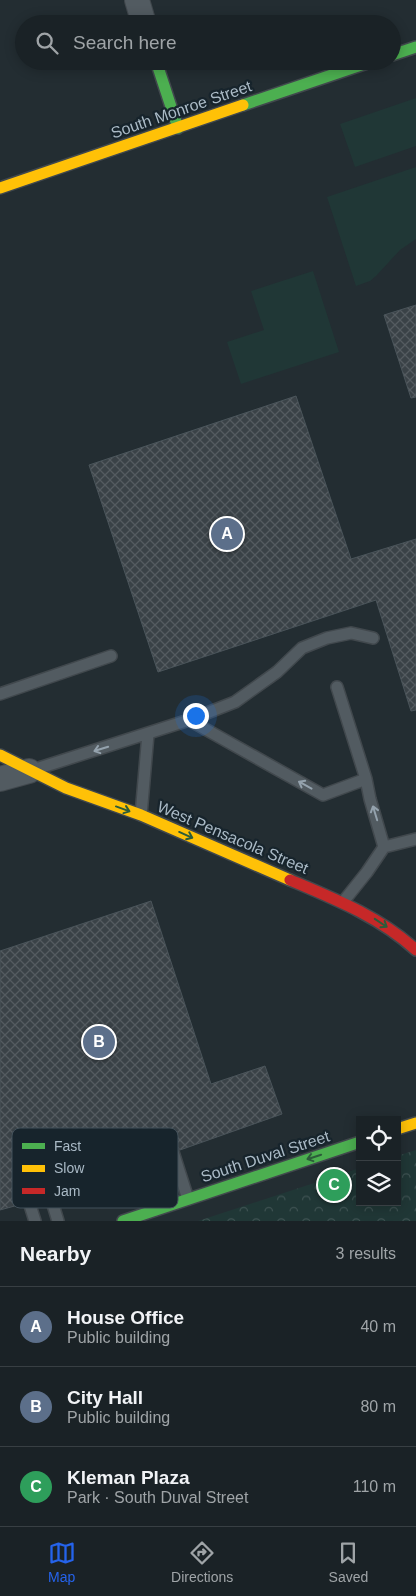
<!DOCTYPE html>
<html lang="en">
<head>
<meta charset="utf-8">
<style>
	:root { --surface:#1a2226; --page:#232a2e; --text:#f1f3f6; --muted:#9fa4a7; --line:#383f43; --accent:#2563eb }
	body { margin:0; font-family:Helvetica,sans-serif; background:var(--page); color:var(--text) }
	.controls { position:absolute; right:15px; bottom:15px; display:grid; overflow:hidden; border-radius:0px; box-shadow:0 2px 12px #0003 }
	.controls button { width:45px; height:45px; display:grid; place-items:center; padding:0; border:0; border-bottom:1px solid var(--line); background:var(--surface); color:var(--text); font:25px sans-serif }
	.you { position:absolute; left:195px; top:715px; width:18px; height:18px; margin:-12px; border:4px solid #fff; border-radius:50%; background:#1a73e8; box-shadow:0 0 0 8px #1a73e833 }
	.badge { display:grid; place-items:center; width:32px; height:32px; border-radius:50%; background:var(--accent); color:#fff; font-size:16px; font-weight:700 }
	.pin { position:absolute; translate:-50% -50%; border:2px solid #fff; box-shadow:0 1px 5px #0006 }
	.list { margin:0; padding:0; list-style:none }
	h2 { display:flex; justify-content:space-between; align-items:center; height:65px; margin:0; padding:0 20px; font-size:21px }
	h2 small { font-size:16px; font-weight:400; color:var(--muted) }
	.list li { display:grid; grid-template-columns:32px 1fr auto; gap:15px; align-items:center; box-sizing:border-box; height:80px; padding:0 20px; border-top:1px solid var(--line) }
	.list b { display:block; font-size:19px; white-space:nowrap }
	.list p { margin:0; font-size:16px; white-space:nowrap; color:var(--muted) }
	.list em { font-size:16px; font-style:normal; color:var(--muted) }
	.icon { flex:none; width:28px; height:28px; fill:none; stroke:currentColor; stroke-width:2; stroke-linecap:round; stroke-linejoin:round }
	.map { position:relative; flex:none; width:416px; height:1221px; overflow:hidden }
	.search { position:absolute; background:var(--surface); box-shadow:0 2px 12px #0003; left:15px; right:15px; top:15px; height:55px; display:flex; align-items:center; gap:12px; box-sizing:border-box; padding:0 18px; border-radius:28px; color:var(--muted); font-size:19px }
	.sheet { height:305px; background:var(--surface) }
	nav { display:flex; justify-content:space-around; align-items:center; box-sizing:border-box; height:70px; border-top:1px solid var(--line); background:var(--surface); font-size:14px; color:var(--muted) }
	nav a { display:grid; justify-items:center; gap:2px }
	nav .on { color:var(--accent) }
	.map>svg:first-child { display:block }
	.grass { fill:#203736 }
	.forest { fill:url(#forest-crowns) }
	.building { fill:url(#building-cross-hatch); stroke:#4a545a }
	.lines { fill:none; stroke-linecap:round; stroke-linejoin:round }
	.lane-casing { stroke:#41484d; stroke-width:14 }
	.street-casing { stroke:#41484d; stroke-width:26 }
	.fast-casing { stroke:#41484d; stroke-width:14 }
	.slow-casing { stroke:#41484d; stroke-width:14 }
	.jam-casing { stroke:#41484d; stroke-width:14 }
	.lane { stroke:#525b61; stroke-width:11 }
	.street { stroke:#525b61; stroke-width:24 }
	.fast { stroke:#4caf50; stroke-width:11 }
	.slow { stroke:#ffc107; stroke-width:11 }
	.jam { stroke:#c62828; stroke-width:11 }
	.oneway { stroke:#94a2ad }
	.oneway2 { stroke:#2c5c3a }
	.labels { text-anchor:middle; stroke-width:4.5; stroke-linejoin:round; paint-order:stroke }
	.street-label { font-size:16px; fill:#aabac6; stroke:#17242c }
	.key { fill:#17242c; stroke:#43515a; stroke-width:1 }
	.key-label { font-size:14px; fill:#aabac6 }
</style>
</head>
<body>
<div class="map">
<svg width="416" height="1221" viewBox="0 0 416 1221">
	<defs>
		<pattern id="forest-crowns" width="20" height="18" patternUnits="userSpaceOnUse" patternTransform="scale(1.25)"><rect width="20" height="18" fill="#203736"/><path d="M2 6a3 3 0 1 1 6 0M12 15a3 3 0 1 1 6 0" fill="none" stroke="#3e5252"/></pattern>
		<pattern id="building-cross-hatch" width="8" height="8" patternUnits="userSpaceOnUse" patternTransform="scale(1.25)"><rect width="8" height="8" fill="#3a4247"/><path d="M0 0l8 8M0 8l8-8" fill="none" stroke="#545b60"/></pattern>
	</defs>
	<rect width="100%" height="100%" fill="#232d32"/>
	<!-- grass -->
	<path class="grass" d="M416,98V146L355,167L340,124Z
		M416,167V239L400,250L376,276L370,281L356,286L327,197Z
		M313,271L339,352L241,384L227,342L264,330L251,291Z"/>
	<!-- forest -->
	<path class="forest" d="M416,1150V1221H198L360,1168V1202H397V1156Z"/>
	<!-- building -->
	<path class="building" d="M416,305V397L411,398L384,315Z
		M296,396L351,559L416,539V710L411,711L376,600L158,672L89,465Z
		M151,901L211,1084L265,1066L282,1114L180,1150L175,1145H170L166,1150V1154L147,1160L142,1156H137L133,1161V1165L57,1193L52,1188H47L43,1193V1198L36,1200L31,1195H26L22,1200V1204L0,1210V951Z"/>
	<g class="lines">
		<defs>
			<path id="lane" d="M337,687L366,779L370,799L384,847
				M0,694L111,656
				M189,720L323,795L366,779
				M36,769L189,720L235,702L277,672L302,648L327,638L351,633L373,638
				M141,815L148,734
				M343,902L367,872L384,847L416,839
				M173,1152L188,1199
				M140,1163L155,1210
				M50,1195L58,1221
				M29,1202L35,1221"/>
			<path id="street" d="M137,0L144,24
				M0,779L29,771"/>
			<path id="fast" d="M392,55L416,47
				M156,61L178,128
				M243,105L373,61
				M123,1221L360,1142"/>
			<path id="slow" d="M0,188L243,105
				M0,755L66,788L141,815L290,880
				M397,1129L416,1123"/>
			<path id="jam" d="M290,880C335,899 380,917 416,950"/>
		</defs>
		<!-- lane casing -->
		<use href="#lane" class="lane-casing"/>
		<!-- street casing -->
		<use href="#street" class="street-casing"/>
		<!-- fast casing -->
		<use href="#fast" class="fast-casing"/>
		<!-- slow casing -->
		<use href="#slow" class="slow-casing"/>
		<!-- jam casing -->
		<use href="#jam" class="jam-casing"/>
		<!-- lane -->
		<use href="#lane" class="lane"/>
		<!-- street -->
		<use href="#street" class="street"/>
		<!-- fast -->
		<use href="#fast" class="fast"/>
		<!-- slow -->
		<use href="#slow" class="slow"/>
		<!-- jam -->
		<use href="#jam" class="jam"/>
	</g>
	<!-- one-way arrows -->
	<defs><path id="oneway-shaft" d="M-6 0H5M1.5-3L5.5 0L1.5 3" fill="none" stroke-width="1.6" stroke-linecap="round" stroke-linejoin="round" transform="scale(1.25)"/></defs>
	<g class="oneway">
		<use href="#oneway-shaft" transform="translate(101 749) rotate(163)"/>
		<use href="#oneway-shaft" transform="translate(305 785) rotate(-151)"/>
		<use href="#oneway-shaft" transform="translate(375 813) rotate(-107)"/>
	</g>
	<g class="oneway2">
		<use href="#oneway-shaft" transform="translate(123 809) rotate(20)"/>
		<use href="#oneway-shaft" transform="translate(186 835) rotate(24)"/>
		<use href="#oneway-shaft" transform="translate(381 923) rotate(34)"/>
		<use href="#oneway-shaft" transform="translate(314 1157) rotate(162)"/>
	</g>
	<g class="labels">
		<!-- street labels -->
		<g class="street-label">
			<text transform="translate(181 109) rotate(-19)" y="6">South Monroe Street</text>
			<text transform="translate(233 837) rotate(23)" y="6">West Pensacola Street</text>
			<text transform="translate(265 1156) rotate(-18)" y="6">South Duval Street</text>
		</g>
	</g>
	<!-- legend -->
	<rect x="12" y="1128" width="166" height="80" rx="8" class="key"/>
	<rect x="22" y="1143" width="23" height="6" fill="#4caf50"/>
	<rect x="22" y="1165" width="23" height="7" fill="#ffc107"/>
	<rect x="22" y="1188" width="23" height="6" fill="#c62828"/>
	<g class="key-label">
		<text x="54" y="1151">Fast</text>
		<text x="54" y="1173">Slow</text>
		<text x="54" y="1196">Jam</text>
	</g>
</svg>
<div class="controls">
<button><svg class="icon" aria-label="locate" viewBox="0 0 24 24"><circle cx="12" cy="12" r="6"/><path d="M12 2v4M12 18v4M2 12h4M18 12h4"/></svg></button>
<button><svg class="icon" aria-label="layers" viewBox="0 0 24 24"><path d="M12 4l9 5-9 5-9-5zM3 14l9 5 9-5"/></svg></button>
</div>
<div class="you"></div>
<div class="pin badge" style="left:227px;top:534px;background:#5c6f8a">A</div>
<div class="pin badge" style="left:99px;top:1042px;background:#5c6f8a">B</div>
<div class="pin badge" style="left:334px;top:1185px;background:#2e9e5b">C</div>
<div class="search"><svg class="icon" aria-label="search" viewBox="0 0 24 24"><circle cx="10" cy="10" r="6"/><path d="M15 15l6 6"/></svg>Search here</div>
</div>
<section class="sheet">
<h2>Nearby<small>3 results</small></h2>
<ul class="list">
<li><span class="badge" style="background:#5c6f8a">A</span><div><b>House Office</b><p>Public building</p></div><em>40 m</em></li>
<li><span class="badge" style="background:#5c6f8a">B</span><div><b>City Hall</b><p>Public building</p></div><em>80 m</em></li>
<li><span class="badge" style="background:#2e9e5b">C</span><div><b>Kleman Plaza</b><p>Park · South Duval Street</p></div><em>110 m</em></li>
</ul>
</section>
<nav>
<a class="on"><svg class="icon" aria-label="map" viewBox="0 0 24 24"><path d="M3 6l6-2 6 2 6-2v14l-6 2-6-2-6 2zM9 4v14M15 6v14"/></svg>Map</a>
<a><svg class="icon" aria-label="directions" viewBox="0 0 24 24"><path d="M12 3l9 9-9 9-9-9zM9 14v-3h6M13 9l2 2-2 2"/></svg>Directions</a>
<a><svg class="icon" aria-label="saved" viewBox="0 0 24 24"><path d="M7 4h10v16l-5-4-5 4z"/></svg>Saved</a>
</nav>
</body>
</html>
